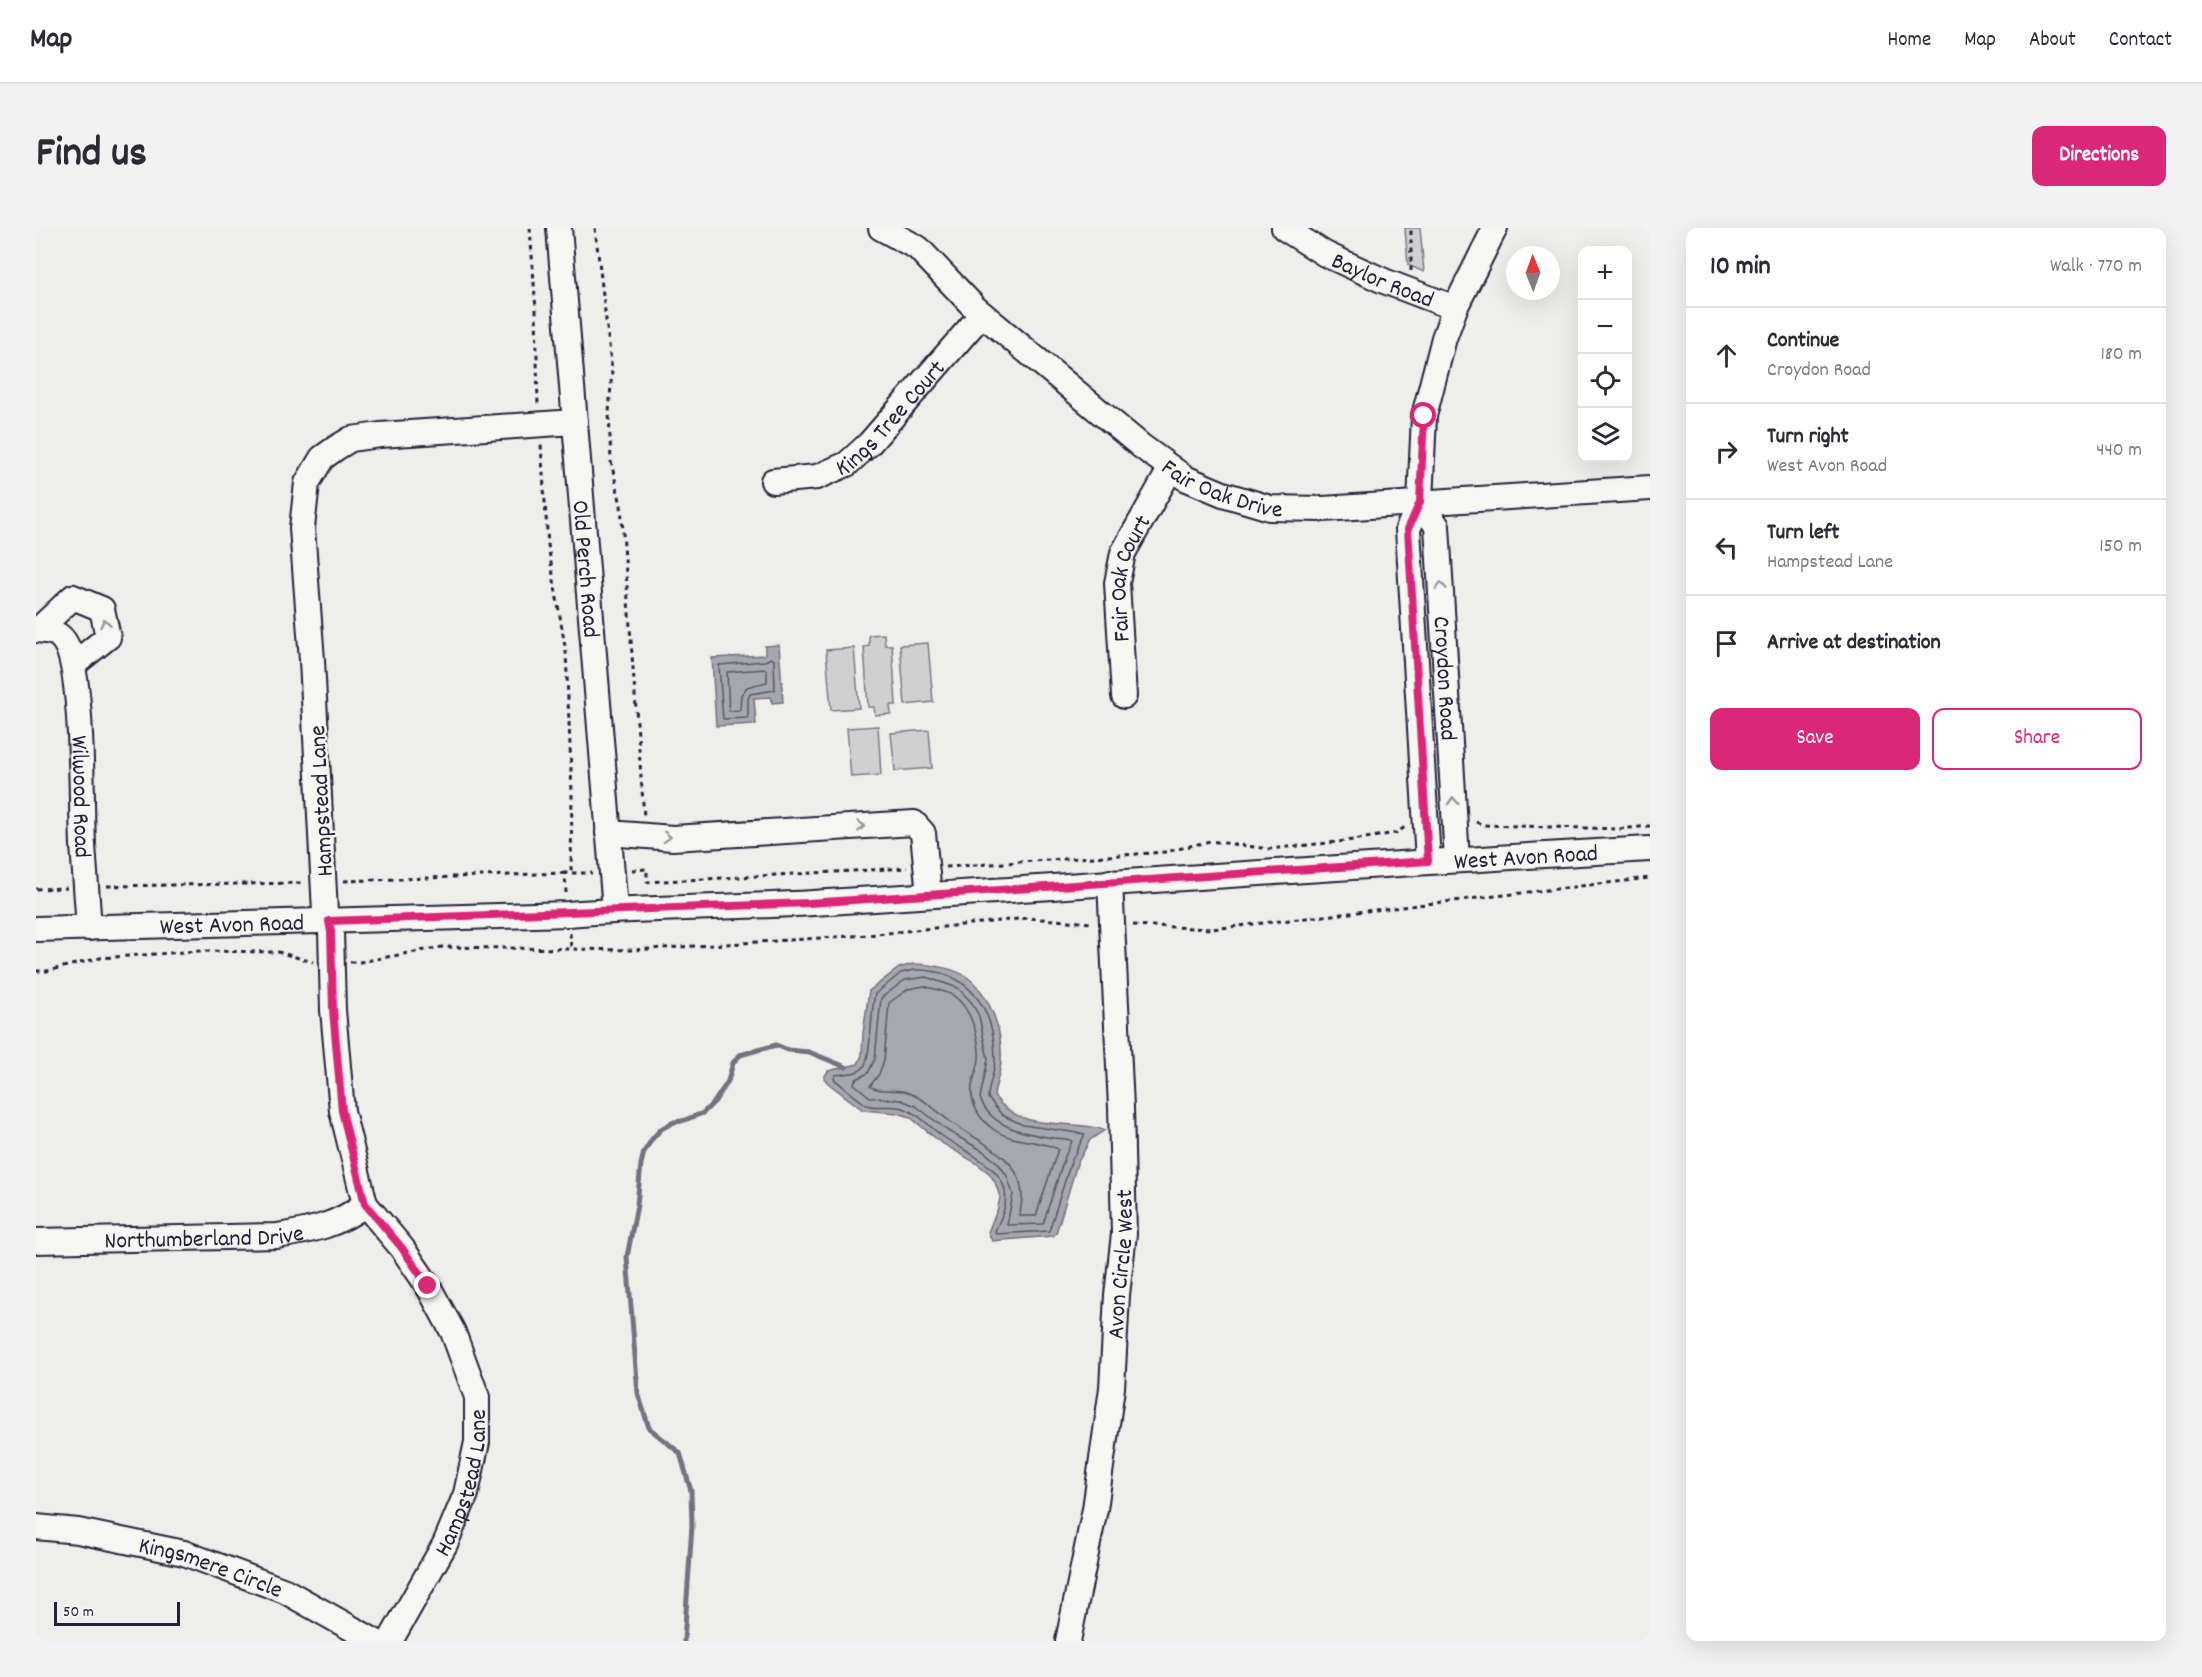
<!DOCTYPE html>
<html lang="en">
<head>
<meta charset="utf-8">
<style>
	:root { --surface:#fff; --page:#f2f2f3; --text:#2b2b33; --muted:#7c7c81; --line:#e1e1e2; --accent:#db2777 }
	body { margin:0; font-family:Dekko,sans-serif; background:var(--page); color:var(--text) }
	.controls { position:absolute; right:18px; top:18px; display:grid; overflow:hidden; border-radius:12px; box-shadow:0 6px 24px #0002 }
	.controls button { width:54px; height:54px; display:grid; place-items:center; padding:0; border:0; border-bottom:2px solid var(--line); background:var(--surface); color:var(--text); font:30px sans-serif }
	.compass { position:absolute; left:1470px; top:18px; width:54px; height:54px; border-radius:50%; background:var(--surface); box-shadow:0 6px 24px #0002; rotate:359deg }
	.scale { position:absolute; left:18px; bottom:15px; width:126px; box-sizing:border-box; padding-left:6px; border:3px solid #22223b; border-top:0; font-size:16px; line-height:21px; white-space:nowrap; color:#22223b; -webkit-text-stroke:4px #f6f6f2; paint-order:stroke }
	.stop { position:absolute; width:18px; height:18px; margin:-14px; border:4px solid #db2777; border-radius:50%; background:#fff }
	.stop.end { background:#db2777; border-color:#fff; box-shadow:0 2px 6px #0008 }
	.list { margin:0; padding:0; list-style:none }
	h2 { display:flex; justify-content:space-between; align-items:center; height:78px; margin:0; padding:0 24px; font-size:26px }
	h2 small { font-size:20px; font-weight:400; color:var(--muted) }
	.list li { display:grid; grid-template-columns:39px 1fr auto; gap:18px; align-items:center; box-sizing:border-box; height:96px; padding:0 24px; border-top:2px solid var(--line) }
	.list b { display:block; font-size:22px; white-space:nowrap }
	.list p { margin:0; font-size:20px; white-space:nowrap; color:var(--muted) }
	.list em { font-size:20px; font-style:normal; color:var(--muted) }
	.actions { display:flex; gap:12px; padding:18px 24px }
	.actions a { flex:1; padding:14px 0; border:2px solid var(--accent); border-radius:12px; text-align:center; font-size:21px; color:var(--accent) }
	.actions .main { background:var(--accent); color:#fff }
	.icon { flex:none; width:33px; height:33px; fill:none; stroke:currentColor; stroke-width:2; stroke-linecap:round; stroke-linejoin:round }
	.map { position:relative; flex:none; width:1614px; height:1413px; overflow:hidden; border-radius:12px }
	header { display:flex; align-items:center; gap:36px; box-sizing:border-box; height:84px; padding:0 30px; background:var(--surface); border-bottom:2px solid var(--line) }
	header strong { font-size:28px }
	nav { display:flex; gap:33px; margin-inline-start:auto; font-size:21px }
	.intro { display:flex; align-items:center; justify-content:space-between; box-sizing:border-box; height:144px; padding:0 36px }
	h1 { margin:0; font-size:42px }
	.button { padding:15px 27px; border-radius:12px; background:var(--accent); color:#fff; font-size:21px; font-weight:700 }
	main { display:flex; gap:36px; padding:0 36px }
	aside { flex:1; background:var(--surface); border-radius:12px; box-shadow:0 6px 24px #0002 }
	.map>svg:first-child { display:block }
	.green { fill:#d0d0d1; stroke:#797986; stroke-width:1.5 }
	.water { fill:#a7a7af; stroke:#727281; stroke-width:1.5 }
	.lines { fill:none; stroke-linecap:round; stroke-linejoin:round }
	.shore { stroke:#575769; stroke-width:1.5 }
	.stream { stroke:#727281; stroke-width:5 }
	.minor-casing { stroke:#22223b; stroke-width:28 }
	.path { stroke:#22223b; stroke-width:3; stroke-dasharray:4.5 4.5; stroke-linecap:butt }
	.minor { stroke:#f6f6f2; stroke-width:24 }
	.oneway { stroke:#9797a0 }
	.route { stroke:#db2777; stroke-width:8 }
	.labels { text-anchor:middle; stroke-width:5; stroke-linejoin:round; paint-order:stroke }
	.street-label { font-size:24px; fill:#22223b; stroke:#f6f6f2 }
</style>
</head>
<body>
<header>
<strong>Map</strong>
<nav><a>Home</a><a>Map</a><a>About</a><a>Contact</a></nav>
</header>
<div class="intro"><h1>Find us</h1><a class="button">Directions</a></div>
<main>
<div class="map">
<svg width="1614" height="1413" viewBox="0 0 1614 1413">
	<rect width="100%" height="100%" fill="#eeeeeb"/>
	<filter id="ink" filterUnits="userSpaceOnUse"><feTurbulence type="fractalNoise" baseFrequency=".0167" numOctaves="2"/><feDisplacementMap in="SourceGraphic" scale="12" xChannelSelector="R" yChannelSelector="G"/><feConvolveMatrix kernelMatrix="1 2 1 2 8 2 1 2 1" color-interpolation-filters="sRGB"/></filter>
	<g filter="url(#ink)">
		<!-- green -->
		<path class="green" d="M1369,0H1384L1388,44L1372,37Z
			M848,406L849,417H856L860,477H854L855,486L839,487L838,479H832L828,419L833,418V407Z
			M892,415L897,474L869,477L864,417Z
			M818,420L823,480L795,482L790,422Z
			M842,498L845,547L815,549L811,500Z
			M893,502L896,540L859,543L855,505Z"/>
		<!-- water -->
		<path class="water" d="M743,417L747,474L736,475L735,469L718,470L720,496L680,498L676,430L729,427V418Z
			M877,736C891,736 919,740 931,749C954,766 967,804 965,832C965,845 959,856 958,868C986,906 1030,890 1069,902L1054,912L1041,936L1020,1005L1017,1008L956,1013L952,1004L962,980L964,969L959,954L953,945L940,935L904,914L874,889L862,885L827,882L792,855L788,850L792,843L822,836L826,827L827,805L833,763L863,740Z"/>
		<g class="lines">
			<!-- shore -->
			<path class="shore" d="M735,430L738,432L739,462L714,466L712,471V490L687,491L683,437L729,433Z
				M729,441L731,443V454L711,459L705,467L704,482L693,483L691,444Z
				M878,742C931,740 958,779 959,829C960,843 952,855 952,870L966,887L987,897L1049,906L1035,934L1013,1003L960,1006L959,1003C962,996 966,989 968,981C979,942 934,927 909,910C894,900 884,886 867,880C855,876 842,881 831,877C825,874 804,856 798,851L799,847C808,845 820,847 827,840C835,832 835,781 839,766L865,745Z
				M890,749L922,760L936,775L943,788L952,831L944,870C954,900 991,906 1017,910C1024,911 1031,910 1036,913L1028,931L1007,996L971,997L977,966L971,948L962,935L947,923L912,903L880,878L865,872L834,869L818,856L819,852L832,845L839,831L845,770L869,752Z
				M888,758C897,761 911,763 918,768C935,780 944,811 943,831C942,839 939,846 937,853C932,872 941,889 957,901C976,915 1001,911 1022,921L1000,988H984C984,982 986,975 986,969C986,928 944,915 916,895C901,884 889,870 870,864C859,860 843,865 834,858L843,846L848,832L853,775L872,761Z"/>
			<!-- stream -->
			<path class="stream" d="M648,1413L656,1298L655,1263L644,1225L613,1200L602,1165L591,1029L601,977L605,936L608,924L616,911L625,901L638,894L646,893L667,885L679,873L692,853L697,835L704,827L740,817L752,822L773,824L810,839"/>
			<defs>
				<g id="minor">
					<path id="s1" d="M523,0L579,682"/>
					<path id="s2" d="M845,0L882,20L939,80L1105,218L1149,250L1187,266L1234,280L1287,281L1614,260"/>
					<path id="s3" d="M1248,0L1289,26L1348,53L1419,80"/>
					<path id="s4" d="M737,253L781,249L811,236L833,216L946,86"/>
					<path id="s5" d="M1384,274L1401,298L1421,632"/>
					<path id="s6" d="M0,402C12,403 21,403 28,413C48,441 45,577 47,617C49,645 51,672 53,700"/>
					<path d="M2,402L37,369L66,381L72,409L37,437"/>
					<path id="s7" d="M1088,468L1081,355L1087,325L1135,240"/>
					<path d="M572,605L637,610L878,595L887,605L893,667"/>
					<path d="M1392,633L1372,301L1384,274L1388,188L1408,110L1419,80L1459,0"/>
					<path id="s8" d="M0,701L532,686C613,679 695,680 777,675C1056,657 1335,636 1614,621"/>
					<path id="s9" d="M0,1013L241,1008C274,1003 303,997 329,976"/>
					<path id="s10" d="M0,1299L42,1303L148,1325L249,1363L338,1413"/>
					<path id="s11" d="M354,1413L409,1316L430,1266L441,1214V1169L417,1104L392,1058L366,1020L329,976L306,883L297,782L295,703L289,684L276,432L266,300L271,255L286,230L300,220L315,211L344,207L539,194"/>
					<path id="s12" d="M1032,1413L1059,1281L1076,1160L1081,1067L1088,1006L1085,879L1074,654"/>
				</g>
			</defs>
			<!-- minor casing -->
			<use href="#minor" class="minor-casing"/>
			<!-- path -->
			<path class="path" d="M494,0L500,82L502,178
				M559,0L576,142L573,185L575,234L585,277L608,589
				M1375,43V0
				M505,217L512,317L530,424L536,565L535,645
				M1440,594L1448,597L1583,601L1614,598
				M910,639L1130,624L1174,613L1233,621L1311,613L1360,605L1369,599
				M596,642L611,641V654L871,640
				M308,653L529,645
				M71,658L268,655
				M0,661L31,660
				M530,665L529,645H556
				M1097,697L1176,701L1614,650
				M534,705L535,721
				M314,734H324L406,719L597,722L832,707L992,690L1057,695
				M0,743H11L64,730L162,723L242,724L277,734"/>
			<!-- minor -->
			<use href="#minor" class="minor"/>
		</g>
		<!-- one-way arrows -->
		<defs><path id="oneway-chevron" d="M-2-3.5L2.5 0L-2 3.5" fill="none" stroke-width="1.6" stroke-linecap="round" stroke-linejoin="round" transform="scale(1.5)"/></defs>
		<g class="oneway">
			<use href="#oneway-chevron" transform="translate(1405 358) rotate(-93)"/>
			<use href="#oneway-chevron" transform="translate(69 395) rotate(-102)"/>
			<use href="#oneway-chevron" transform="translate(1417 573) rotate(-93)"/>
			<use href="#oneway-chevron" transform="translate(825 598) rotate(-4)"/>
			<use href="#oneway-chevron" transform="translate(631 609) rotate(2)"/>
		</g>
	</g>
	<g class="lines" filter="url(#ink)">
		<!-- route -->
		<path class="route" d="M392,1058L366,1020L329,976L306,883L297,782L295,704L293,693L773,675L1392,633L1372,301L1384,274L1388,188"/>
	</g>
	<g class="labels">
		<!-- street labels -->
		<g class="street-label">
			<text dy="8" stroke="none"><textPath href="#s3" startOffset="112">Baylor Road</textPath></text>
			<text dy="8" stroke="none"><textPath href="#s4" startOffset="140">Kings Tree Court</textPath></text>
			<text dy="8" stroke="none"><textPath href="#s2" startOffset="434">Fair Oak Drive</textPath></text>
			<text dy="8" stroke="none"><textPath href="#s1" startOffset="342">Old Perch Road</textPath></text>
			<text dy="8" stroke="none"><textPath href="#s7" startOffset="120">Fair Oak Court</textPath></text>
			<text dy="8" stroke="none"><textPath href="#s5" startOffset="182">Croydon Road</textPath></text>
			<text dy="8" stroke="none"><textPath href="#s6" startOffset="189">Wilwood Road</textPath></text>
			<text transform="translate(284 573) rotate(-93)" y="8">Hampstead Lane</text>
			<text dy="8" stroke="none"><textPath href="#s8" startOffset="1492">West Avon Road</textPath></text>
			<text dy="8" stroke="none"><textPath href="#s8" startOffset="196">West Avon Road</textPath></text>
			<text dy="8" stroke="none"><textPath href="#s9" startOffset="168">Northumberland Drive</textPath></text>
			<text dy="8" stroke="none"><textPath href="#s12" startOffset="381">Avon Circle West</textPath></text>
			<text dy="8" stroke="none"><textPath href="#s11" startOffset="176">Hampstead Lane</textPath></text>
			<text dy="8" stroke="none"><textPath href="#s10" startOffset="180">Kingsmere Circle</textPath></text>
		</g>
	</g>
</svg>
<div class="controls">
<button>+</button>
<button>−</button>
<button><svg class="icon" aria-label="locate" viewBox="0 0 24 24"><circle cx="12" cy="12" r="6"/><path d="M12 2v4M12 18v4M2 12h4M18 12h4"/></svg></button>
<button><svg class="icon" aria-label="layers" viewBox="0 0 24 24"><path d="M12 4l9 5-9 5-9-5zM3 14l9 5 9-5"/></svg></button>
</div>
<svg class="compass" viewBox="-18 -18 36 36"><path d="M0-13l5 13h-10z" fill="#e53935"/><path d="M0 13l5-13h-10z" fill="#7c7c81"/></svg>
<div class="scale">50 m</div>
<div class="stop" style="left:1388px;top:188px"></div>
<div class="stop end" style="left:392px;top:1058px"></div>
</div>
<aside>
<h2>10 min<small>Walk · 770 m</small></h2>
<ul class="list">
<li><svg class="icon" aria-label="ahead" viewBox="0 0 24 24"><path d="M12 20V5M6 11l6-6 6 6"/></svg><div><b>Continue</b><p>Croydon Road</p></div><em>180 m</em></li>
<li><svg class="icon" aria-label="right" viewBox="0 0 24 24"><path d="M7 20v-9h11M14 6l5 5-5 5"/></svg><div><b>Turn right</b><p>West Avon Road</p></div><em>440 m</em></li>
<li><svg class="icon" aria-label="left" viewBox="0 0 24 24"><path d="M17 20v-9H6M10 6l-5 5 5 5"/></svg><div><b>Turn left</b><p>Hampstead Lane</p></div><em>150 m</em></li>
<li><svg class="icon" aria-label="arrive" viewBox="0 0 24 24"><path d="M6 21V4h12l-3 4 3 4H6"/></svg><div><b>Arrive at destination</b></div></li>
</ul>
<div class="actions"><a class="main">Save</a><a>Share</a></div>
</aside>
</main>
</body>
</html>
